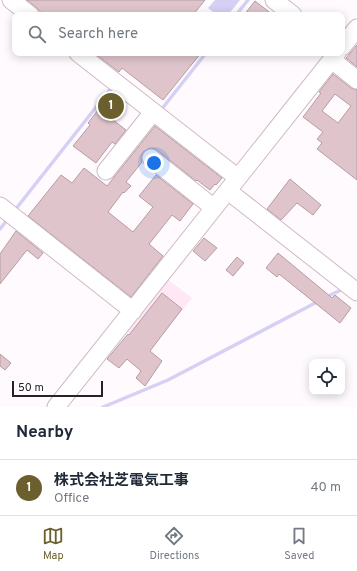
<!DOCTYPE html>
<html lang="en">
<head>
<meta charset="utf-8">
<style>
	:root { --surface:#fff; --page:#f6f6f7; --text:#1f2937; --muted:#747a83; --line:#e0e1e3; --accent:#6b602d }
	body { margin:0; font-family:Overpass,"Noto Sans JP",sans-serif; background:var(--page); color:var(--text) }
	.controls { position:absolute; right:12px; bottom:12px; display:grid; overflow:hidden; border-radius:8px; box-shadow:0 2px 10px #0003 }
	.controls button { width:36px; height:36px; display:grid; place-items:center; padding:0; border:0; border-bottom:1px solid var(--line); background:var(--surface); color:var(--text); font:20px sans-serif }
	.scale { position:absolute; left:12px; bottom:10px; width:91px; box-sizing:border-box; padding-left:4px; border:2px solid #282126; border-top:0; font-size:11px; line-height:14px; white-space:nowrap; color:#282126; -webkit-text-stroke:3px #fff; paint-order:stroke }
	.you { position:absolute; left:154px; top:163px; width:14px; height:14px; margin:-10px; border:3px solid #fff; border-radius:50%; background:#1a73e8; box-shadow:0 0 0 6px #1a73e833 }
	.badge { display:grid; place-items:center; width:26px; height:26px; border-radius:50%; background:var(--accent); color:#fff; font-size:13px; font-weight:700 }
	.pin { position:absolute; translate:-50% -50%; border:2px solid #fff; box-shadow:0 1px 4px #0006 }
	.list { margin:0; padding:0; list-style:none }
	h2 { display:flex; justify-content:space-between; align-items:center; height:52px; margin:0; padding:0 16px; font-size:17px }
	h2 small { font-size:13px; font-weight:400; color:var(--muted) }
	.list li { display:grid; grid-template-columns:26px 1fr auto; gap:12px; align-items:center; box-sizing:border-box; height:56px; padding:0 16px; border-top:1px solid var(--line) }
	.list b { display:block; font-size:15px; white-space:nowrap }
	.list p { margin:0; font-size:13px; white-space:nowrap; color:var(--muted) }
	.list em { font-size:13px; font-style:normal; color:var(--muted) }
	.icon { flex:none; width:22px; height:22px; fill:none; stroke:currentColor; stroke-width:2; stroke-linecap:round; stroke-linejoin:round }
	.map { position:relative; flex:none; width:357px; height:407px; overflow:hidden }
	.search { position:absolute; background:var(--surface); box-shadow:0 2px 10px #0003; left:12px; right:12px; top:12px; height:44px; display:flex; align-items:center; gap:10px; box-sizing:border-box; padding:0 14px; border-radius:8px; color:var(--muted); font-size:15px }
	.sheet { height:108px; background:var(--surface) }
	nav { display:flex; justify-content:space-around; align-items:center; box-sizing:border-box; height:56px; border-top:1px solid var(--line); background:var(--surface); font-size:11px; color:var(--muted) }
	nav a { display:grid; justify-items:center; gap:2px }
	nav .on { color:var(--accent) }
	.map>svg:first-child { display:block }
	.built { fill:#ffe7f6 }
	.water { fill:#d6d1f4 }
	.lines { fill:none; stroke-linecap:round; stroke-linejoin:round }
	.stream { stroke:#d6d1f4; stroke-width:3.5 }
	.building { fill:#dfc5cb; stroke:#b69da2; fill-rule:evenodd }
	.minor-casing { stroke:#cfbac7; stroke-width:19 }
	.minor { stroke:#fff; stroke-width:17 }
</style>
</head>
<body>
<div class="map">
<svg width="357" height="407" viewBox="0 0 357 407">
	<rect width="100%" height="100%" fill="#fffafd"/>
	<!-- built -->
	<path class="built" d="M166,278L192,298L150,350L125,330Z"/>
	<!-- water -->
	<path class="water" d="M215,0H240L228,15H217L208,8Z"/>
	<g class="lines">
		<!-- stream -->
		<path class="stream" d="M236,15L248,0
			M159,109L161,110L206,53
			M15,210L112,87
			M0,229L8,219
			M326,297L341,290
			M103,407L168,380L319,301"/>
	</g>
	<!-- building -->
	<path class="building" d="M27,0H205L193,15H43L36,7Z
		M255,1L273,15H244Z
		M357,45V67L346,58Z
		M94,53H201L163,100L122,68L119,72Z
		M333,74L351,88L357,90V180L317,149L322,143L317,139L323,132L303,117L321,93L319,92ZM335,94L351,106L338,123L322,111Z
		M112,92L125,102L119,109L121,110L113,120L126,130L115,144L112,142L96,163L73,146L90,125L88,123Z
		M155,126L222,178L216,185L215,184L210,190L197,180L196,181L157,150L152,148L148,149L143,152L141,157L142,162L126,182L131,186L124,193L123,192L108,212L133,232L153,207L139,196L156,175L193,204L180,221L172,215L149,244L163,256L131,297L28,216L61,175L72,183L84,168L107,186Z
		M290,179L321,205L313,215L297,203L281,220L267,209Z
		M16,231L43,253L38,259L27,250L0,284V254Z
		M204,238L217,248L205,261L193,251Z
		M278,253L331,297L332,298L335,295L351,308L340,323L279,274L277,277L266,268Z
		M237,257L244,263L233,276L226,270Z
		M162,293L182,309L150,351L162,361L145,386L136,378L141,371L127,359L119,368L107,359L128,334L129,335Z
		M0,354L11,363L5,370L0,366Z"/>
	<g class="lines">
		<defs>
			<path id="minor" d="M11,0L30,15
				M274,0L293,15
				M342,47L357,28
				M78,53L238,178
				M332,60L357,80
				M151,158L214,208
				M106,171L153,112
				M228,191L357,292
				M0,206L133,311
				M56,407L337,53"/>
		</defs>
		<!-- minor casing -->
		<use href="#minor" class="minor-casing"/>
		<!-- minor -->
		<use href="#minor" class="minor"/>
	</g>
</svg>
<div class="controls">
<button><svg class="icon" aria-label="locate" viewBox="0 0 24 24"><circle cx="12" cy="12" r="6"/><path d="M12 2v4M12 18v4M2 12h4M18 12h4"/></svg></button>
</div>
<div class="scale">50 m</div>
<div class="you"></div>
<div class="pin badge" style="left:111px;top:106px">1</div>
<div class="search"><svg class="icon" aria-label="search" viewBox="0 0 24 24"><circle cx="10" cy="10" r="6"/><path d="M15 15l6 6"/></svg>Search here</div>
</div>
<section class="sheet">
<h2>Nearby<small></small></h2>
<ul class="list">
<li><span class="badge">1</span><div><b>株式会社芝電気工事</b><p>Office</p></div><em>40 m</em></li>
</ul>
</section>
<nav>
<a class="on"><svg class="icon" aria-label="map" viewBox="0 0 24 24"><path d="M3 6l6-2 6 2 6-2v14l-6 2-6-2-6 2zM9 4v14M15 6v14"/></svg>Map</a>
<a><svg class="icon" aria-label="directions" viewBox="0 0 24 24"><path d="M12 3l9 9-9 9-9-9zM9 14v-3h6M13 9l2 2-2 2"/></svg>Directions</a>
<a><svg class="icon" aria-label="saved" viewBox="0 0 24 24"><path d="M7 4h10v16l-5-4-5 4z"/></svg>Saved</a>
</nav>
</body>
</html>
